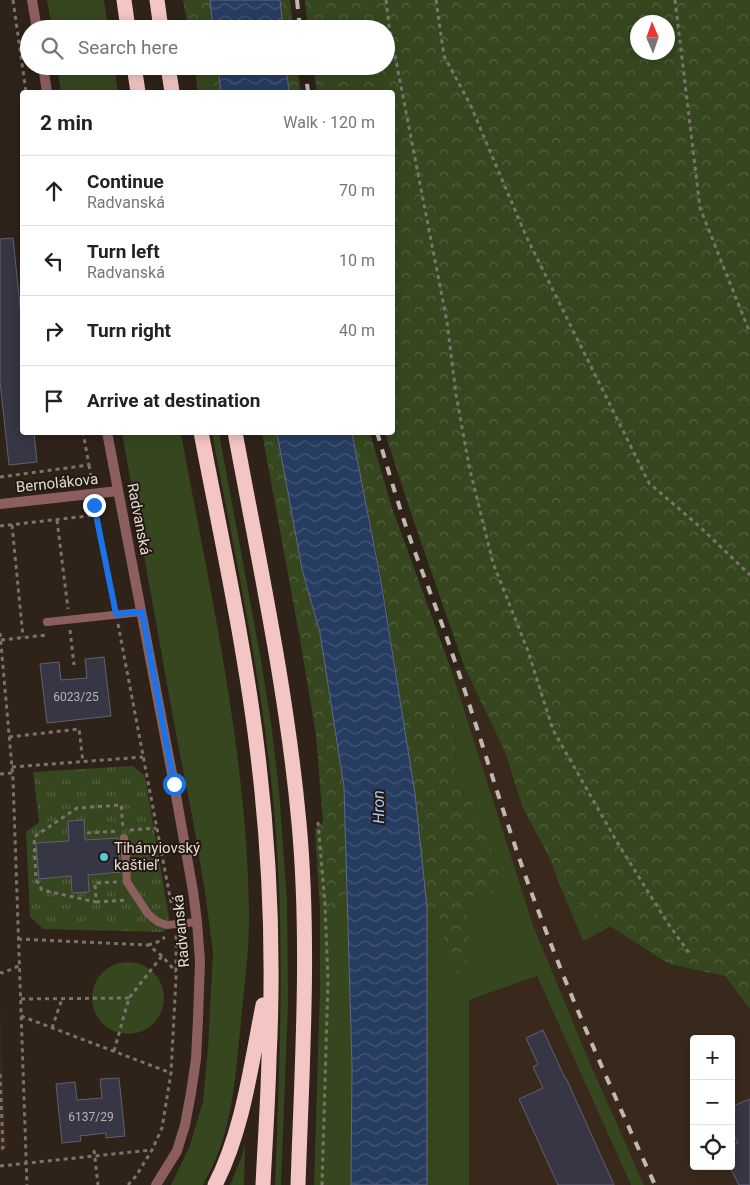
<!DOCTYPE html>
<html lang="en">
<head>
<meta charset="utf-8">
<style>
	:root { --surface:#fff; --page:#f6f6f6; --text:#222; --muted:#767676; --line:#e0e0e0 }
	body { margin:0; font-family:Roboto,sans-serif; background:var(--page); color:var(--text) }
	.controls { position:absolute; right:15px; bottom:15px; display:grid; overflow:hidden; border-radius:5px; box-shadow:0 2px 12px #0003 }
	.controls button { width:45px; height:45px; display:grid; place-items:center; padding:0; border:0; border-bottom:1px solid var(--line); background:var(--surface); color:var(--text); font:25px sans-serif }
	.compass { position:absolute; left:630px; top:15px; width:45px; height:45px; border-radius:50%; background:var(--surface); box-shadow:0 2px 12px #0003; rotate:358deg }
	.stop { position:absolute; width:15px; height:15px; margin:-11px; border:4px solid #1a73e8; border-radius:50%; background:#fff }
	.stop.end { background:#1a73e8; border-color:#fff; box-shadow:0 1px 5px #0008 }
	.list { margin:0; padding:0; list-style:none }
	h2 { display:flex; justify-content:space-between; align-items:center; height:65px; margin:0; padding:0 20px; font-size:21px }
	h2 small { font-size:16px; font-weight:400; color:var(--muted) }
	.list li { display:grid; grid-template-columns:32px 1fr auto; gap:15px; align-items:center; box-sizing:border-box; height:70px; padding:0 20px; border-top:1px solid var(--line) }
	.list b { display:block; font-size:19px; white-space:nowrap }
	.list p { margin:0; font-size:16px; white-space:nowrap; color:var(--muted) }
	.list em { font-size:16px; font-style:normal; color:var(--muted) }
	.icon { flex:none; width:28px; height:28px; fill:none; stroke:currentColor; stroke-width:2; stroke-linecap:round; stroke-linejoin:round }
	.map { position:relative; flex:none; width:750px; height:1185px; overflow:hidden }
	.search { position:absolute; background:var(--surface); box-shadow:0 2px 12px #0003; left:20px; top:20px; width:375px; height:55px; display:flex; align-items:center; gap:12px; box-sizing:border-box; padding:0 18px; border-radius:28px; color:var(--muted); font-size:19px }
	.panel { position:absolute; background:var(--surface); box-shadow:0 2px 12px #0003; left:20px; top:90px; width:375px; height:345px; border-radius:5px }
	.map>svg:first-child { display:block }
	.built { fill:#39291c; fill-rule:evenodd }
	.green { fill:#364720 }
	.forest { fill:url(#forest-crowns); fill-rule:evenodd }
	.park { fill:url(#park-tufts) }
	.water { fill:url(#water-waves); stroke:#5f6b84 }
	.building { fill:#363644; stroke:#616171 }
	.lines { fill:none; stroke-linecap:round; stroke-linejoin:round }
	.path { stroke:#7c726a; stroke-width:3; stroke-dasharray:4 4; stroke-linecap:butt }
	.lane { stroke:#8c5f5e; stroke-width:8 }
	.street { stroke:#8c5f5e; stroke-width:10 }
	.highway { stroke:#f3c5c3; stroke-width:15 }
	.rail { stroke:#c1b8b1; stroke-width:4; stroke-dasharray:9 9; stroke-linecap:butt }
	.route { stroke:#1a73e8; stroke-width:6 }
	.poi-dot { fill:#52ccd6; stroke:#241810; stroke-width:2 }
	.labels { text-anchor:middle; stroke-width:4; stroke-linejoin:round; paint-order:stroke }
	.number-label { font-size:12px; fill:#b7b1b0 }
	.street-label { font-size:15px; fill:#e2dad4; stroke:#241810 }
	.poi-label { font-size:15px; fill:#e2dad4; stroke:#241810; text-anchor:start }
	.water-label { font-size:16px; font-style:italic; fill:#a9c7fa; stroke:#241810 }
</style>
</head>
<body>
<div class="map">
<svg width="750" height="1185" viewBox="0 0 750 1185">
	<defs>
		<pattern id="forest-crowns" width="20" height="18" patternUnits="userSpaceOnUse" patternTransform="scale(1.25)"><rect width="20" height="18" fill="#364720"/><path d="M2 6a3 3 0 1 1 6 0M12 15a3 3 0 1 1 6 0" fill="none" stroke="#536140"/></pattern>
		<pattern id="park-tufts" width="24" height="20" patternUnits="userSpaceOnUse" patternTransform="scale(1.25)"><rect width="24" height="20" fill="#364720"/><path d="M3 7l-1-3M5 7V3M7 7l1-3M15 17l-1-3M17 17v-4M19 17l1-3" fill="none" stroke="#536140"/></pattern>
		<pattern id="water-waves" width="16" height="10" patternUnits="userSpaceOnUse" patternTransform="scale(1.25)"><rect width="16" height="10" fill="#273c61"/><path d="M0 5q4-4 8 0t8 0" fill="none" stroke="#465877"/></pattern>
	</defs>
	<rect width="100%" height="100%" fill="#2e2219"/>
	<!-- built -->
	<path class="built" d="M464,666L505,752L523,808L550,859L583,940L610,927L669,964L725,976L750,1009V1185H644L589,1061L533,925L451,669ZM694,1039H731V1166H694Z
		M537,976L631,1185H469V1000Z
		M0,1004L6,1151L0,1152Z"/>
	<!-- green -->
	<path class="green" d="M47,0H104L108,29H52Z
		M57,66H114L118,92H61Z
		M122,433H181C210,593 248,754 249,919C249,953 244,988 241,1022C237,1058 235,1096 225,1132C220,1151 212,1168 203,1185H171L189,1148L203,1102L208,1048L213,952L205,892L192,815L176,734Z
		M212,433H219L261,660L272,730L279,791L287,901L288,1002L281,1185H275C280,1053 286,921 272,789C260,669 234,551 212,433Z
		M451,669L533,925L589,1061L644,1185H631L537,976L469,1000V1185H427V907L439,915L450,967L469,926L466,901L478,893H494L501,879L497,864L471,800L454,782L456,751Z
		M561,888L600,920L610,927L583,941Z
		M320,908H347L352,1066L351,1185H314L320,989Z
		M92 998a36 36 0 1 1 72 0a36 36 0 1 1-72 0Z
		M245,1144L244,1185H230L242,1156Z"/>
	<!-- forest -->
	<path class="forest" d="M183,0H210L213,29H188Z
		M280,0H290L293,29H283Z
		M305,0H750V1009L725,976L669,964L600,920L561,888L550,859L523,808L505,752L464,666L413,519L385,433L392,432V92H317L313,66H386V29H308ZM638,22H668V52H638Z
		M194,66H218L221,92H198Z
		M286,66H297L301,92H289Z
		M262,433H278L302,569L320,633L344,787L347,908H320L315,829L323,822L316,735L300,639Z
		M352,433H370L392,508L451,669L456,751L454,782L471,800L497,864L501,879L494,893H478L466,901L469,926L467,959L460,974L450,967L439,915L427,907L415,794L382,581Z"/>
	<!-- park -->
	<path class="park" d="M133,766L145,776L169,918L164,932L43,929L30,917L26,832L39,822L33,772Z"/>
	<!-- water -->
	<path class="water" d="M210,0H280L283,29H213Z
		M218,66H286L289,92H221Z
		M277,433H352L381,581L415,794L427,907V1185H351L352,1066L344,787L320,633L302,569Z"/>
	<!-- building -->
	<path class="building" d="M13,238L22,325V432H34L37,462L9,465L0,381V239Z
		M104,657L111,716L47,723L40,664L59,662L61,680L87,678L85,659Z
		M84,820L85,840L118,838L121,872L88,875L89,892L72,893L71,876L39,879L36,843L69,841L68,821Z
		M543,1030L565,1078H566L614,1185H558L519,1099L543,1088L533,1067L538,1064L526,1038Z
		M119,1078L125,1136L106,1138V1133L80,1136L81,1141L62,1143L56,1084L75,1082L77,1100L102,1098L100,1079Z
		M750,1099V1185H739L731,1169V1146L738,1143L731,1129V1107Z"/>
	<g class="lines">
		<!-- path -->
		<path class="path" d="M13,0L26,92
			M386,0L389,25L447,322L456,394L469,466L493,563L528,651L553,730L617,842L667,922L689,953
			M436,0L444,56L470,104L526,236L649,483L699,526L750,575
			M675,0L700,208L750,333
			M89,465L91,477
			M0,477L89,465L83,432
			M95,507L114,603
			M57,520L68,609
			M12,525L23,637
			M0,526L96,515
			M118,624L173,913
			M70,630L74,665
			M0,633L13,779L27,1185
			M1,640L47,635
			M9,737L79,729L83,762
			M12,767L143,757
			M0,774L12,773
			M318,822L325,904L328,980L322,1185
			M130,830L156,828
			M87,833L117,831
			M117,882L95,883L96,902L42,890L36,880L34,837L77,808L121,805L123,828
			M96,902L126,900
			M18,939L148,945L162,956L176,972
			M148,945L160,941L165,937
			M0,972L2,973L19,966
			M21,999L129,998
			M21,1016L171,1073
			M52,1028L62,999
			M114,1051L129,998L162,956
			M0,1074L3,1148H0
			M94,1150L98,1185
			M0,1166L151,1150
			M128,1185L136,1176L152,1150L162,1128L171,1073L176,978V934"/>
		<!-- lane -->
		<path class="lane" d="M47,622L142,612
			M124,838L127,882L148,914L158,922L167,925L197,922"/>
		<!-- street -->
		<path class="street" d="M32,0L37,29
			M43,66L47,92
			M107,432L174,784L193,891L197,922L200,961L198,1019L196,1059L191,1093L185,1125L177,1151L156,1185
			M0,504L118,491"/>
		<!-- highway -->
		<path class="highway" d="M124,0L128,29
			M157,0L161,29
			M134,66L138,92
			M168,66L172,92
			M201,432C221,537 244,642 257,748C270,851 274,956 269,1059C268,1101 265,1143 263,1185
			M235,432C259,562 287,692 299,823C310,943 302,1065 298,1185
			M215,1185C243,1131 251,1065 263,1005"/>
		<!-- rail -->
		<path class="rail" d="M297,0L300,29
			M305,66L308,92
			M377,432C388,470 399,507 412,544C425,580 439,614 451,650C482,739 507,830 541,918C575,1009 615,1097 655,1185"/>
	</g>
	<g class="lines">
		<!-- route -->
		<path class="route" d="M94,505L116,614L142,612L174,784"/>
	</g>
	<!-- markers -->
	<circle class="poi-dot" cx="104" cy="857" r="5"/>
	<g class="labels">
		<!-- number labels -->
		<g class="number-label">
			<text x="76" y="701">6023/25</text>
			<text x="91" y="1121">6137/29</text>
		</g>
		<!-- street labels -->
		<g class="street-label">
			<text transform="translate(57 483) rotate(-6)" y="5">Bernolákova</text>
			<text transform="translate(139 519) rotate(79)" y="5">Radvanská</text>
			<text transform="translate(181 931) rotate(-95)" y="5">Radvanská</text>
		</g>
		<!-- poi labels -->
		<g class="poi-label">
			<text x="114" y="853">Tihányiovský<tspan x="114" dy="17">kaštieľ</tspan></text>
		</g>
		<!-- water labels -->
		<g class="water-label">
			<text transform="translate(378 807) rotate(-91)" y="6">Hron</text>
		</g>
	</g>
</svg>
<div class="controls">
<button>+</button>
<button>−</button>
<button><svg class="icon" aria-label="locate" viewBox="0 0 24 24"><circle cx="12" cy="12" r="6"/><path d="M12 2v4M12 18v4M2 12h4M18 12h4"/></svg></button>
</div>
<svg class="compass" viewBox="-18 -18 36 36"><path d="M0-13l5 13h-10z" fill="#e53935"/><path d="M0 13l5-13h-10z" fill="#767676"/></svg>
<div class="stop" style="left:174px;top:784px"></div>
<div class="stop end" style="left:94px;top:505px"></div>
<div class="search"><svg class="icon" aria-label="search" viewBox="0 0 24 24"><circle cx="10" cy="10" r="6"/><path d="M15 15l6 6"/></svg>Search here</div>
<section class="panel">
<h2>2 min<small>Walk · 120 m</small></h2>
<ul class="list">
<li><svg class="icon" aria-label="ahead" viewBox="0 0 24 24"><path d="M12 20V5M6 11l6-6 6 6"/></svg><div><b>Continue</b><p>Radvanská</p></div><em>70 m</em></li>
<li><svg class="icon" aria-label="left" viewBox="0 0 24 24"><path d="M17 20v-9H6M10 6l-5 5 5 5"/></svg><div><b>Turn left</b><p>Radvanská</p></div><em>10 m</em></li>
<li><svg class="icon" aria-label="right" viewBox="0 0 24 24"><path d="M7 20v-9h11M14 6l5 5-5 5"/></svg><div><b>Turn right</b></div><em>40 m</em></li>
<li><svg class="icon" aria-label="arrive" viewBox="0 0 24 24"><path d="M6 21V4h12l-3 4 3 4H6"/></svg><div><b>Arrive at destination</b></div></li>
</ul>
</section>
</div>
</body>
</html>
